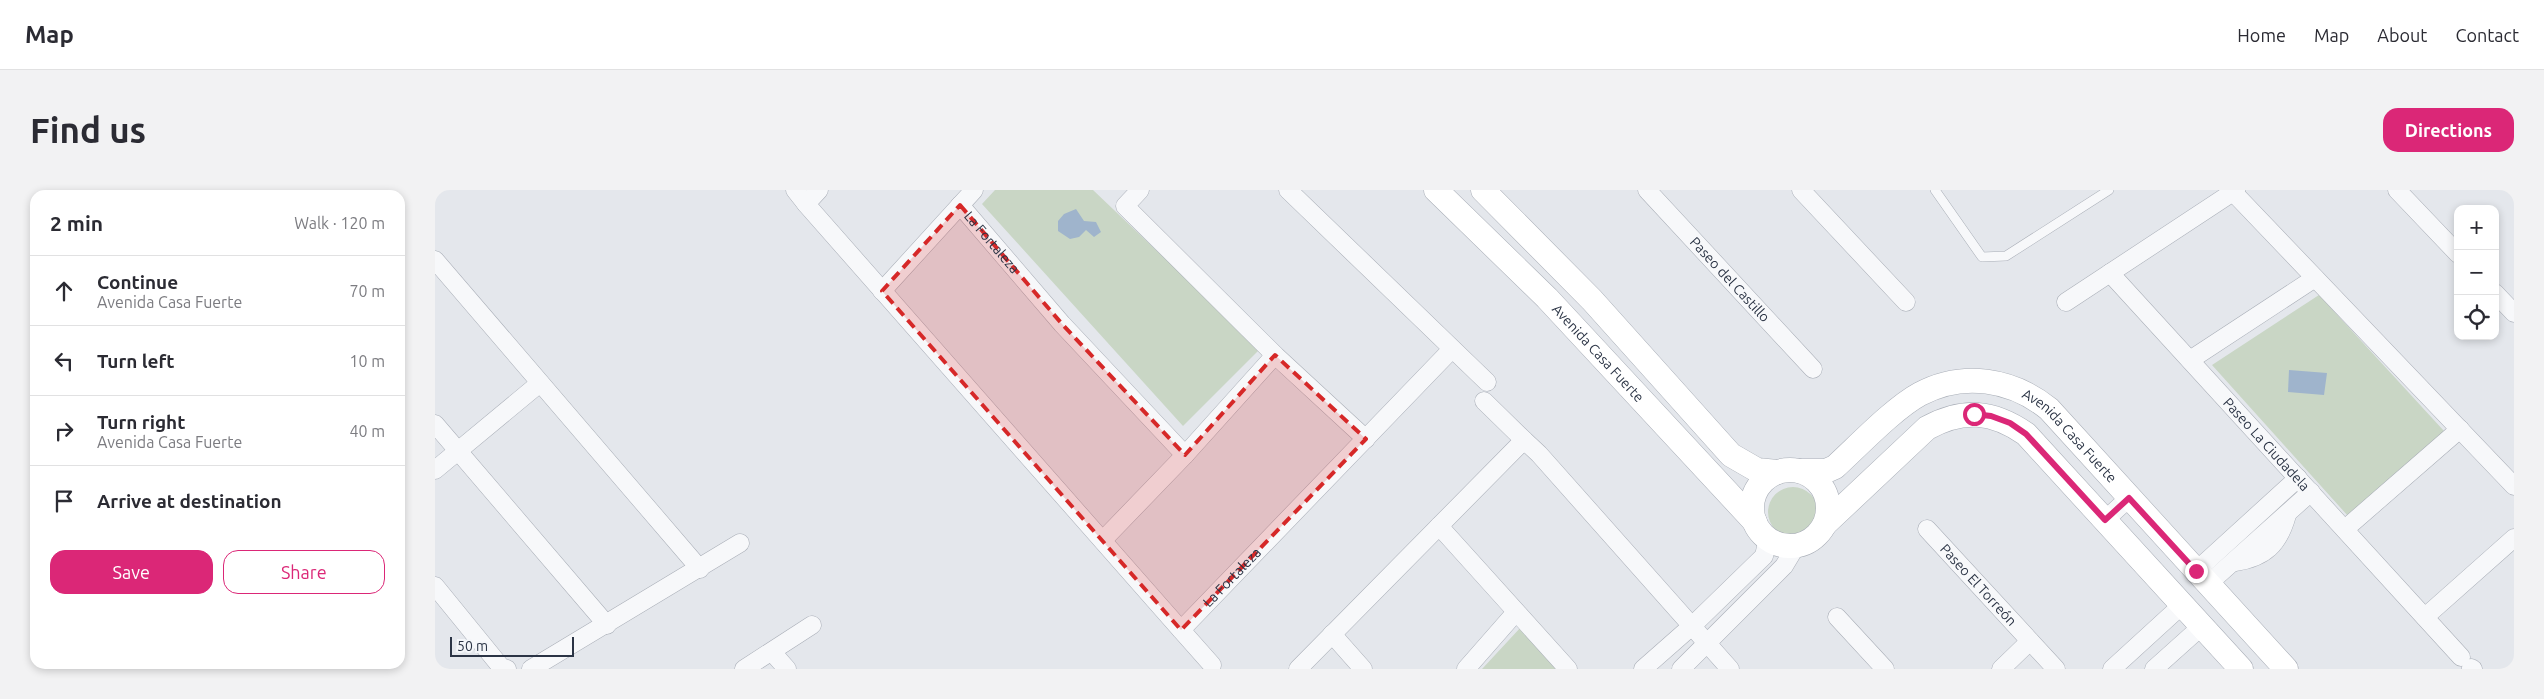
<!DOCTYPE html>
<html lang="en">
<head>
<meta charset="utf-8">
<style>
	:root { --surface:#fff; --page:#f2f2f3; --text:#2b2b33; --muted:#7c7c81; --line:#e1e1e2; --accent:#db2777 }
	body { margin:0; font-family:Ubuntu,sans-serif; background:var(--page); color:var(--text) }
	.controls { position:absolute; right:15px; top:15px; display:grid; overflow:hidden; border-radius:10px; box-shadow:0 2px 8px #0003 }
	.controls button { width:45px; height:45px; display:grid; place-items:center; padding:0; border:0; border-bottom:1px solid var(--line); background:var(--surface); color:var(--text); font:25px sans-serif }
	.scale { position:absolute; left:15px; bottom:12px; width:124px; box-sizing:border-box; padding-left:5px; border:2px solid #2b3445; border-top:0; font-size:14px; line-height:18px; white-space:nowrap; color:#2b3445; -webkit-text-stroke:4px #f4f6f9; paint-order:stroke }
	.stop { position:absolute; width:15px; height:15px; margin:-11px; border:4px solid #db2777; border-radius:50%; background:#fff }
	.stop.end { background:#db2777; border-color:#fff; box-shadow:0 1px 5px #0008 }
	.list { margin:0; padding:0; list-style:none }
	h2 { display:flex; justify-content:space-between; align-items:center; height:65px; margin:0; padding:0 20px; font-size:21px }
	h2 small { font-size:16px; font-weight:400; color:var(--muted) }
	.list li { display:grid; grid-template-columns:32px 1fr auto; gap:15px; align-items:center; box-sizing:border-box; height:70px; padding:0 20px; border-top:1px solid var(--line) }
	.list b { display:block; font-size:19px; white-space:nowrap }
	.list p { margin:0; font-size:16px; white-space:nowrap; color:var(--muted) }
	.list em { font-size:16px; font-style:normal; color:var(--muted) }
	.actions { display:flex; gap:10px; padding:15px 20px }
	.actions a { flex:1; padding:11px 0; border:1px solid var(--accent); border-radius:15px; text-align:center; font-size:18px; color:var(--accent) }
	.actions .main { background:var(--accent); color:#fff }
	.icon { flex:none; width:28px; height:28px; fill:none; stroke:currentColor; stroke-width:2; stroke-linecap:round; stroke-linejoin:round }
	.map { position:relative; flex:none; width:2079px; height:479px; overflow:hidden; border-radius:15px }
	header { display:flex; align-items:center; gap:30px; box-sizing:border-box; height:70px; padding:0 25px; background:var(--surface); border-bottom:1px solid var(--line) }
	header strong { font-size:24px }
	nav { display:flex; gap:28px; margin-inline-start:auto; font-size:18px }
	.intro { display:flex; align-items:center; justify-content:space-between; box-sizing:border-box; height:120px; padding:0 30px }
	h1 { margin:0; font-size:35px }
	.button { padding:12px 22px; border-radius:15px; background:var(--accent); color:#fff; font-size:18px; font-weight:700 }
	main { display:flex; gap:30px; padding:0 30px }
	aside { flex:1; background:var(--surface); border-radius:15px; box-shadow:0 2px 8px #0003 }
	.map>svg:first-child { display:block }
	.green { fill:#c9d6c5 }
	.water { fill:#9fb4cc }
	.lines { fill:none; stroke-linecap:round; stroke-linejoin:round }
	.lane-casing { stroke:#a9aeb7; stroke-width:10 }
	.street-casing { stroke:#a9aeb7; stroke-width:19 }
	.secondary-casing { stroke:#a9aeb7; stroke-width:25 }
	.lane { stroke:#f7f8fa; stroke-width:9 }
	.street { stroke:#f7f8fa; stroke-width:18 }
	.secondary { stroke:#fff; stroke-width:24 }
	.route { stroke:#db2777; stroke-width:6 }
	.marked { fill:#d62828; fill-opacity:0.2; stroke:#d62828; stroke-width:4; stroke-dasharray:10 6; stroke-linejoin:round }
	.labels { text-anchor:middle; stroke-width:4; stroke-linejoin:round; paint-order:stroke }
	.street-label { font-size:14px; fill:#2b3445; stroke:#f4f6f9 }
</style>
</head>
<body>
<header>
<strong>Map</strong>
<nav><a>Home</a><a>Map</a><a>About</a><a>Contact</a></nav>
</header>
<div class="intro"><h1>Find us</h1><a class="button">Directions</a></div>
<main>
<aside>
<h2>2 min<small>Walk · 120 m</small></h2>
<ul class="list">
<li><svg class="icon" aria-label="ahead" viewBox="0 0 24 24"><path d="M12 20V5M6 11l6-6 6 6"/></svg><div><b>Continue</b><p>Avenida Casa Fuerte</p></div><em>70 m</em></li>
<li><svg class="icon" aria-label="left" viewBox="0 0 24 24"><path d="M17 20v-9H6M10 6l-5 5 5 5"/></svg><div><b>Turn left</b></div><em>10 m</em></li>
<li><svg class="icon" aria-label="right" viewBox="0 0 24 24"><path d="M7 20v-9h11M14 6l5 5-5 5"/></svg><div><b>Turn right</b><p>Avenida Casa Fuerte</p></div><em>40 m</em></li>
<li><svg class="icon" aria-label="arrive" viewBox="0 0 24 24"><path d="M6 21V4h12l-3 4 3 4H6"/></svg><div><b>Arrive at destination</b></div></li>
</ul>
<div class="actions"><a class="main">Save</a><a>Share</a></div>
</aside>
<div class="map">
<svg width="2079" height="479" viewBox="0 0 2079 479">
	<rect width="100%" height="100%" fill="#e4e7ec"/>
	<!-- green -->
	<path class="green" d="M560,0H658L825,159L748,236L547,14Z
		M1884,105L2009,241L1913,326L1777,175Z
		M1333 322a25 25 0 1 1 50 0a25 25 0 1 1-50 0Z
		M1086,437L1123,479H1047Z"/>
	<!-- water -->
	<path class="water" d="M641,19L649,31L661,32L666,42L659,47L651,40L644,47L635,49L623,41V31L629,24Z
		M1854,180L1892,183L1889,205L1853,202Z"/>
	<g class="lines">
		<defs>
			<path id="lane" d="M1500,0L1547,67L1571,66L1674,0"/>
			<g id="street">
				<path d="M360,0L371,14"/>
				<path id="s1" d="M384,0L371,14L746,440L1017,159"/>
				<path d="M705,0L690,16L840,165L931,249"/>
				<path d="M853,0L1052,192"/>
				<path id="s2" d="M1212,0L1378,179"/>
				<path d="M1366,0L1471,112"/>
				<path d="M1962,0L2023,64"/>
				<path d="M1798,2L2079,296"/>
				<path id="s3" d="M525,15L627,134L750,265"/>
				<path d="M0,70L265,379"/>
				<path id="s4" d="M1675,83L2026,467"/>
				<path d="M447,101L539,0"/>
				<path d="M2060,103L2079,123"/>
				<path d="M1631,112L1801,0"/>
				<path d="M1755,170L1880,88"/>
				<path d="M1049,211L1089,250"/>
				<path d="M0,234L172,435"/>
				<path d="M0,280L105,193"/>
				<path d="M1670,330L1694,308"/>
				<path d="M1004,336L1133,479"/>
				<path id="s5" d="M1492,339L1621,479"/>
				<path d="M1910,339L2025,239"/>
				<path d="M668,350L750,265L840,165"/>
				<path d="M1800,372C1830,368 1844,354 1852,325"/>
				<path d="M1761,381L1863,288"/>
				<path d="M1773,394L1876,302"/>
				<path d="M0,396L66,477L72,479"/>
				<path d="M1402,427L1450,479"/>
				<path d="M1990,427L2079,348"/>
				<path d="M746,440L777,475"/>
				<path d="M897,444L928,479"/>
				<path d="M337,462L352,479"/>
				<path d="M2036,478L2038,479"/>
				<path d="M96,479L305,353"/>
				<path d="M309,479L377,435"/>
				<path d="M863,479L1089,250L1104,264L1295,479"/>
				<path d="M1031,479L1081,422"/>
				<path d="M1208,479L1258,435L1329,366L1333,348"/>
				<path d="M1246,479L1349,376L1361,356"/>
				<path d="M1566,479L1595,451"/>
				<path d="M1677,479L1747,415"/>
				<path d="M1719,479L1767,436"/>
			</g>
			<g id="secondary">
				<path id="s6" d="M1001,0L1112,108L1320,332"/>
				<path d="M1048,0L1157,110L1296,265L1322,280L1342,282"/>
				<circle cx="1355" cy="318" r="38"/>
				<path id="s7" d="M1365,281H1391L1400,277C1423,256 1459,218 1485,204C1528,181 1577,189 1614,219L1851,479"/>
				<path d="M1390,334L1492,238C1528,218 1558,221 1591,244L1806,479"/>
			</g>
		</defs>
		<!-- lane casing -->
		<use href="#lane" class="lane-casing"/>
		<!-- street casing -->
		<use href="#street" class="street-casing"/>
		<!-- secondary casing -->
		<use href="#secondary" class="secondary-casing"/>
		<!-- lane -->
		<use href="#lane" class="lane"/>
		<!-- street -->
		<use href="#street" class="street"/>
		<!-- secondary -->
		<use href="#secondary" class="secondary"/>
	</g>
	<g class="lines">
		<!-- route -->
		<path class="route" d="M1539,224L1556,226L1575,233L1591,244L1670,330L1694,308L1761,381"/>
	</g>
	<!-- marked area -->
	<path class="marked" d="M525,15L627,134L750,265L840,165L931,249L746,440L447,101Z"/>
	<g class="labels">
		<!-- street labels -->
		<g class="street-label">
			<text dy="5" stroke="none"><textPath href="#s3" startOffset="49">La Fortaleza</textPath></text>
			<text dy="5" stroke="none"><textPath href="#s2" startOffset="122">Paseo del Castillo</textPath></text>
			<text dy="5" stroke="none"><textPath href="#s6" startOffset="230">Avenida Casa Fuerte</textPath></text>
			<text dy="5" stroke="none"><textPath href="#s7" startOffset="319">Avenida Casa Fuerte</textPath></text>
			<text dy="5" stroke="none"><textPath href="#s4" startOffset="232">Paseo La Ciudadela</textPath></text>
			<text dy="5" stroke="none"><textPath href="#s1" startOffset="660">La Fortaleza</textPath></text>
			<text dy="5" stroke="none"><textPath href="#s5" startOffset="76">Paseo El Torreón</textPath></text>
		</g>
	</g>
</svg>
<div class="controls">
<button>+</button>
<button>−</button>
<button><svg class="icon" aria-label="locate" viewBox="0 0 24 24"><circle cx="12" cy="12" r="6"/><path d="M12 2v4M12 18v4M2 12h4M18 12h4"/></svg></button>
</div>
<div class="scale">50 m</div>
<div class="stop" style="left:1539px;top:224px"></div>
<div class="stop end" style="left:1761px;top:381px"></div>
</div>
</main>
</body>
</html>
